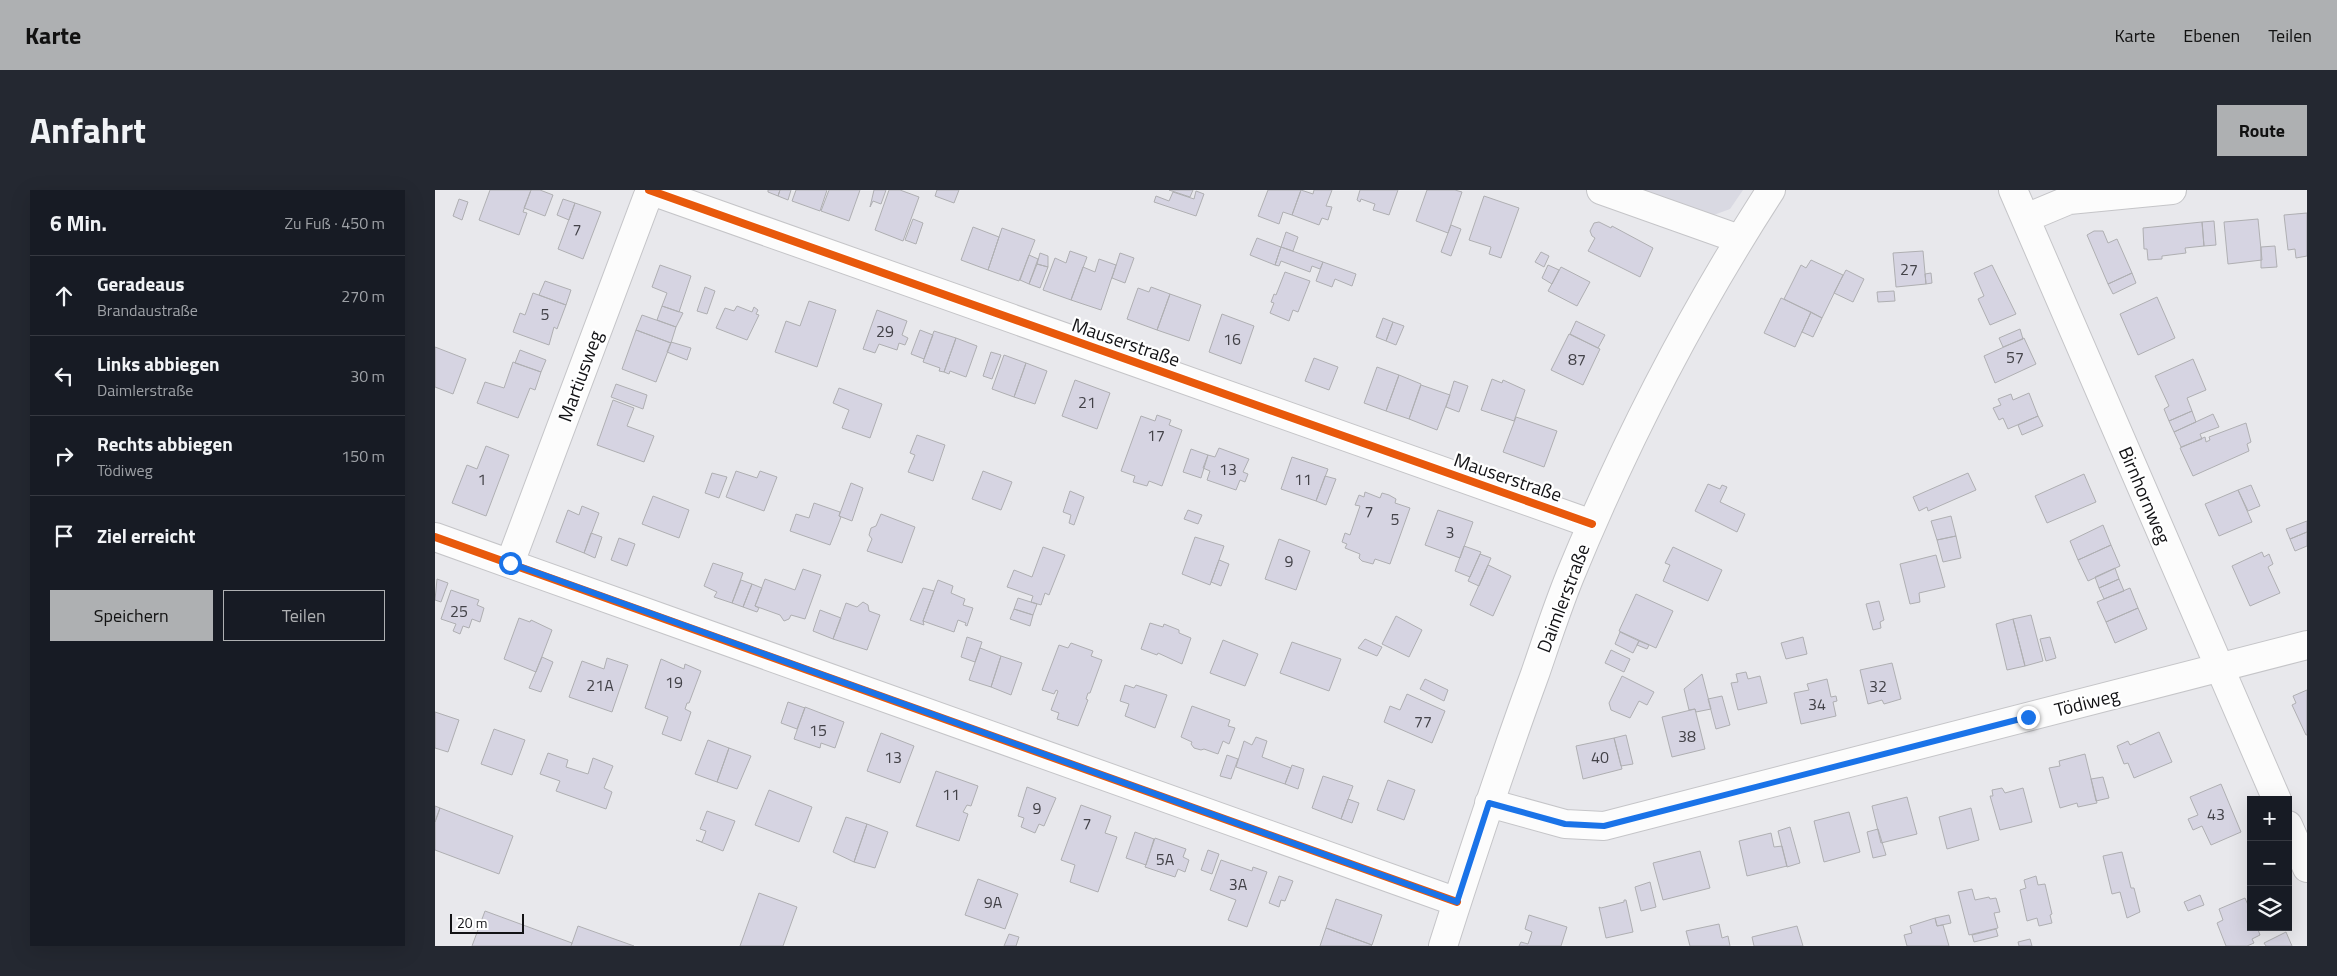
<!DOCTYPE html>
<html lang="de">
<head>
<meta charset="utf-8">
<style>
	:root { --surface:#171b24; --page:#242831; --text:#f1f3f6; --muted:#9ea1a6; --line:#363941; --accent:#aeb0b2 }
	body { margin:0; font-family:"Titillium Web",sans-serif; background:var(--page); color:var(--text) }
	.controls { position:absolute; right:15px; bottom:15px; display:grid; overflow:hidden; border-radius:0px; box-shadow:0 5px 20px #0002 }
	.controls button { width:45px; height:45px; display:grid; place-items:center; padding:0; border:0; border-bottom:1px solid var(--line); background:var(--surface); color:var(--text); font:25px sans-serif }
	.scale { position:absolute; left:15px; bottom:12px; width:74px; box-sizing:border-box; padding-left:5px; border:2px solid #121215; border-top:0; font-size:14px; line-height:18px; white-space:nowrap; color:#121215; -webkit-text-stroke:4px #fff; paint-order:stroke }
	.stop { position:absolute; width:15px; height:15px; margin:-11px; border:4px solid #1a73e8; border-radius:50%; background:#fff }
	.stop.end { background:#1a73e8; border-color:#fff; box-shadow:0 1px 5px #0008 }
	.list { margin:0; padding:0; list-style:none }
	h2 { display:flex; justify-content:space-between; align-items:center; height:65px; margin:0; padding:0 20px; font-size:21px }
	h2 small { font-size:16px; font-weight:400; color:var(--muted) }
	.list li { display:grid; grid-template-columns:32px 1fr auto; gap:15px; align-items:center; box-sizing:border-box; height:80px; padding:0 20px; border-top:1px solid var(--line) }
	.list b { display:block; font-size:19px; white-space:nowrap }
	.list p { margin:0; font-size:16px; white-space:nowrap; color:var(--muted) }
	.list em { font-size:16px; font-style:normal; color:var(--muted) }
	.actions { display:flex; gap:10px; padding:15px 20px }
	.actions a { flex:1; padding:11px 0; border:1px solid var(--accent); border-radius:0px; text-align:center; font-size:18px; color:var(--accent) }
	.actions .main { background:var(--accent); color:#111 }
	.icon { flex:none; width:28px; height:28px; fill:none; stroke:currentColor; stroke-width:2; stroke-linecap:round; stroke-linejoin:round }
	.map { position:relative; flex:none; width:1872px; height:756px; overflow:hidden; border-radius:0px }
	header { display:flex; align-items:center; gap:30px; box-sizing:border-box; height:70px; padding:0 25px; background:var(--accent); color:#111 }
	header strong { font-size:24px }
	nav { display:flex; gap:28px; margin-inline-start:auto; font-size:18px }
	.intro { display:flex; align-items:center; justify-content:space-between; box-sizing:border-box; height:120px; padding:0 30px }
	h1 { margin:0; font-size:35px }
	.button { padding:12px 22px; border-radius:0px; background:var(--accent); color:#111; font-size:18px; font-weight:700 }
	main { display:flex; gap:30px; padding:0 30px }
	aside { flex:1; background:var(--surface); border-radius:0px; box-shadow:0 5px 20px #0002 }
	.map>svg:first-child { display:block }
	.built { fill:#d9d9e2 }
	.building { fill:#d6d4e2; stroke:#afafb2 }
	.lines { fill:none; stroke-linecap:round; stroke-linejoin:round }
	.minor-casing { stroke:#c5c5c8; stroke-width:30 }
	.minor { stroke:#fcfcfc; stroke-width:28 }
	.cycleway-casing { stroke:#fff; stroke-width:11 }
	.cycleway { stroke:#e8590c; stroke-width:8 }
	.route { stroke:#1a73e8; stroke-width:6 }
	.labels { text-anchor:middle; stroke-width:4.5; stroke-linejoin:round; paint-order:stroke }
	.number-label { font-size:16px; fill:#434248 }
	.street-label { font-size:19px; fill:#121215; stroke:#fff }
</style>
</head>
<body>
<header>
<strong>Karte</strong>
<nav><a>Karte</a><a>Ebenen</a><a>Teilen</a></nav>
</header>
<div class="intro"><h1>Anfahrt</h1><a class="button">Route</a></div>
<main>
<aside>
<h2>6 Min.<small>Zu Fuß · 450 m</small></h2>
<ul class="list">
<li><svg class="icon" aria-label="ahead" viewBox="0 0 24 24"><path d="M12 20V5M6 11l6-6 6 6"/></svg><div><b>Geradeaus</b><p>Brandaustraße</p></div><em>270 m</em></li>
<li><svg class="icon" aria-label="left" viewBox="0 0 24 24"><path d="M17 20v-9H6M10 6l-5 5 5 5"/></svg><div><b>Links abbiegen</b><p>Daimlerstraße</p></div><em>30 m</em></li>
<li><svg class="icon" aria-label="right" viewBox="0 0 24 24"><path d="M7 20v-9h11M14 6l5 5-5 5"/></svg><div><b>Rechts abbiegen</b><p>Tödiweg</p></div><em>150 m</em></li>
<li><svg class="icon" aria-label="arrive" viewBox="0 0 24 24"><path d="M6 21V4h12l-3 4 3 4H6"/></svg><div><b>Ziel erreicht</b></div></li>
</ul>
<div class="actions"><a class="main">Speichern</a><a>Teilen</a></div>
</aside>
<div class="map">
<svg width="1872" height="756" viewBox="0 0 1872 756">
	<rect width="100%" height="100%" fill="#e8e8ec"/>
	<!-- built -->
	<path class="built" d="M1201,0H1308L1295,19L1276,26Z"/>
	<!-- building -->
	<path class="building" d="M55,0H96L88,22L92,23L84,45L44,30Z
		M96,0H105L118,5L110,26L89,18Z
		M333,0H345L343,6L333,2Z
		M345,0H356L353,10L343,6Z
		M361,0H392L385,21L357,11Z
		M394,0H425L414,31L386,21Z
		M439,0H451L446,14L438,11L435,17Z
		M454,0H465L484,7L468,51L440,40Z
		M502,0H524L519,13L500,6Z
		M734,0H758L755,7Z
		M833,0H866L857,25L848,22L844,34L823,26Z
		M866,0L878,4L879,0H897L891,16L897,17L893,30L887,28L884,35L857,25Z
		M925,0H963L954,25L938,20L940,14L926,9L925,12L922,10Z
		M992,0H1020L1027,2L1013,43L981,31Z
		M761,1L769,4L761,26L719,12L721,6L734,11L738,2L759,9Z
		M1049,6L1084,18L1066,68L1054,64L1056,57L1034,50Z
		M24,9L33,12L27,30L18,26Z
		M128,9L140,13L134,30L122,25Z
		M140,13L166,22L148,69L123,59Z
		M1872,23V66L1861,68L1860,59L1853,60L1849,25Z
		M478,29L488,33L481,54L470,50Z
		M1823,29L1827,70L1793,74L1789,32Z
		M1779,31L1781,55L1769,56L1767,32Z
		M1164,32L1176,38L1177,36L1218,58L1205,87L1153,61L1160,48L1157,46L1155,41L1159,33Z
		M1767,32L1769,56L1750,58L1751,63L1727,66V69L1713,70L1712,59H1709L1708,38Z
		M1016,35L1026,39L1016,66L1006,62Z
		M538,37L564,47L553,80L526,70Z
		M567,38L600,50L584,91L553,80Z
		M1659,41H1668L1673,53L1682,49L1697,83L1673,94L1652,45Z
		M851,42L863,47L858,61L846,57Z
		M822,48L846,57L840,75L815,65Z
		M1840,56L1842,77L1826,78V57Z
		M846,57L888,72L885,79L877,76L875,82L846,71L844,76L840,75Z
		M635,61L652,67L636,110L608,100L620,68L631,73Z
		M1488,61L1491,94L1461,97L1458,63Z
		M1106,62L1114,66L1109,77L1100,72Z
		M605,63L613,66V77L602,74Z
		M685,63L699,68L690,93L677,88Z
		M594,65L603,69L594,94L585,90Z
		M664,69L681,75L666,120L636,110L648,77L660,82Z
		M1376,70L1408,85L1387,128L1349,109L1366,75L1371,78Z
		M888,72L921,84L917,96L900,89L897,97L881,91Z
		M602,74L613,77L605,98L594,94Z
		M225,75L256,86L244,122L227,116L232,103L217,97Z
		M1113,75L1124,80L1117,94L1107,88Z
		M1557,75L1581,124L1555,135L1543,109L1549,106L1539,83Z
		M1126,77L1155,92L1142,116L1113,101Z
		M1411,80L1429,89L1418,112L1399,103Z
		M850,82L875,91L863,122L858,120L854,131L835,123L839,113L836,112L839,104L841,105Z
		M1496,83L1497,93L1491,94L1490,84Z
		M1697,83L1701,93L1678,104L1673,94Z
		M110,91L136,100L131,115L104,105Z
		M270,97L280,101L272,124L262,121Z
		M716,97L735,104L722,140L692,129L703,98L714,102Z
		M1459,101L1460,111L1443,112L1442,102Z
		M98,103L131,115L122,139L119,137L114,155L78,142L85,123L90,125Z
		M735,104L766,115L754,151L722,140Z
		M1722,107L1740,148L1703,165L1685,124Z
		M1346,108L1376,122L1360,157L1329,143Z
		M374,111L401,120L382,177L340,162L351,131L365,136Z
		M227,116L248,123L241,137L222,130Z
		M302,116L317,122L319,117L323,120L321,124L324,125L312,150L281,138L290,118L299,121Z
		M442,120L472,131L467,145L473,148L470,155L464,153L462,160L444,154L440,163L428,159Z
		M1376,122L1387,128L1378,147L1367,142Z
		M787,124L819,136L806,174L774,162Z
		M207,125L241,137L236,153L201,140Z
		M948,128L958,132L951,151L941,147Z
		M1141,131L1170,145L1163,158L1135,144Z
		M958,132L969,136L961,155L951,151Z
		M1585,139L1588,149L1568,157L1564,148Z
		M201,140L236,153L221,192L187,179Z
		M485,140L498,145L489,169L476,164Z
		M499,141L521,148L509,182L504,181L505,178L488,172Z
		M1134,144L1165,159L1148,195L1116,180Z
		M521,148L542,156L531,187L515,181L514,184L509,182Z
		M1589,148L1601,174L1560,193L1549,166Z
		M236,152L256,158L252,170L232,162Z
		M0,157L31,169L18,204L0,197Z
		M85,160L111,170L106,182L80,173Z
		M556,162L566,165L557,189L548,186Z
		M569,165L591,173L579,207L557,199Z
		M879,168L903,177L894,200L870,191Z
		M1758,169L1771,200L1752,208L1757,221L1734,231L1729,219L1734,216L1720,186Z
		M78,172L106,182L100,200L95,198L83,228L42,213L50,192L69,198Z
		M591,173L612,181L600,214L579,207Z
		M942,177L964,185L951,221L929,213Z
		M964,185L986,194L974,229L951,221Z
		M1057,189L1067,193L1068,190L1090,200L1079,231L1046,220Z
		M640,190L675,203L662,239L627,226Z
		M1019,191L1033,196L1024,222L1011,217Z
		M181,194L212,205L208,219L176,207Z
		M986,195L1015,205L1002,240L974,229Z
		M404,198L447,214L435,248L407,238L414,220L398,213Z
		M1594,203L1603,226L1573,239L1568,228L1564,230L1558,218L1566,215L1563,209L1576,204L1578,210Z
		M178,210L199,218L192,236L219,246L209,272L162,255Z
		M1757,221L1761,232L1739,242L1734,231Z
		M1778,224L1784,237L1765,244L1767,249L1746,257L1739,242Z
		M722,225L736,230L734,235L747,240L727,296L714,291L712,296L698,292L700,286L686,281L706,226L720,231Z
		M1603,226L1608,236L1587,245L1583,235Z
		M1081,227L1122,241L1109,277L1068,262Z
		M1811,233L1816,252L1812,254L1814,261L1758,286L1745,258L1770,247L1771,252L1775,250L1774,247Z
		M482,245L510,255L498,291L473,282L480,265L475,263Z
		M51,256L74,265L51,326L17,313L32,275L42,279Z
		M784,258L814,269L808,282L813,284L810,292L805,290L801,300L772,290L775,281L768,278L773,265L780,267Z
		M756,259L773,265L766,288L748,282Z
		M857,267L893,279L881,311L846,299Z
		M301,281L322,288L325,281L342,287L329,321L291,307Z
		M548,281L577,292L566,320L537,309Z
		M277,283L292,287L284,308L270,303Z
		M1533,283L1541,300L1493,321L1492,317L1484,321L1478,307Z
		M1649,284L1661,312L1612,333L1600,306Z
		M890,286L901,289L891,315L881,311Z
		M416,293L428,298L417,331L404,326Z
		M1273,294L1285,299L1287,295L1292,297L1285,312L1310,324L1302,342L1260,321Z
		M1816,295L1825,316L1813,321L1803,300Z
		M1803,300L1817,332L1784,346L1770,314Z
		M635,301L649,307L639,335L634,333L636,325L628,322Z
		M930,302L945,308L947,303L954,305L961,309L960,313L975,318L955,374L940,369L938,374L927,371L924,368L925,364L910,358L912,354L907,352L910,343L915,345L925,316L920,315L924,305L929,307Z
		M218,306L254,320L244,348L207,334Z
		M379,313L405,322L404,326L406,327L395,355L355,341L361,324L374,328Z
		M147,316L164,323L149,363L121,352L133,320L144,325Z
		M753,320L767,325L763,334L749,329Z
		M1003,320L1038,332L1025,368L990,355Z
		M446,324L480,337L467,373L432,361L437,349L434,345L436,338L441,336Z
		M1516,326L1521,346L1502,350L1496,331Z
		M1872,331V342L1855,349L1851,339Z
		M1668,335L1676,355L1643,370L1635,351Z
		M1872,342V356L1860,361L1855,349Z
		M156,343L167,347L160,368L149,363Z
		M1521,346L1526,368L1508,372L1502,350Z
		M760,347L789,356L775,395L747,384Z
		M184,348L200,354L192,376L176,370Z
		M844,349L875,361L861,400L830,389Z
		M1676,355L1685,376L1653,391L1643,370Z
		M1029,356L1046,362L1035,387L1020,381Z
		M608,357L630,365L614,405L610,403L606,415L596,412L598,406L572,397L579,380L597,387Z
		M1238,357L1287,380L1273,411L1228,391L1235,375L1230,373Z
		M1827,362L1829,367L1834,364L1838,374L1833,377L1845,403L1815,416L1797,376Z
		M1045,364L1056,368L1044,396L1033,391Z
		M1501,365L1510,397L1484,403L1485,412L1475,414L1465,374Z
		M784,370L794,374L786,396L776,392Z
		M278,373L308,383L297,413L279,407L282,402L269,396Z
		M1053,375L1076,386L1058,426L1035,415Z
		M1680,378L1684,389L1664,398L1660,387Z
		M368,379L386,385L370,429L356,425L354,429L349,431L345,425L320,416L330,389L360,400Z
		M2,389L13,393L6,412L0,410Z
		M1684,389L1689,401L1669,409L1664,398Z
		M306,390L317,394L308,417L297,413Z
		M503,390L518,396L516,403L530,409L528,415L538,418L532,436L530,435L531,433L523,430L519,442L488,431Z
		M317,394L327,398L320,416L324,418L322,422L308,417Z
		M488,398L499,401L488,431L489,435L475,430Z
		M1695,398L1703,418L1671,432L1662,412Z
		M16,400L44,410L42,415L49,418L45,432L37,429L34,438L28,436L25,444L18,441L21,434L6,429Z
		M1201,404L1238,421L1221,458L1184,441Z
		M583,408L602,414L598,425L579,419Z
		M1444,411L1449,430L1445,432L1446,438L1438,440L1431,414Z
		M428,412L433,415L434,421L445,425L432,460L398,449L411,413L422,417Z
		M1703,418L1712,439L1680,453L1671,432Z
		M579,419L598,425L595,436L575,429Z
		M385,420L406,428L398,449L378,441Z
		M1596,425L1608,471L1590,476L1578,429Z
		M961,426L987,440L974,467L947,454Z
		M84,428L95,432L96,430L117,440L101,482L69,469Z
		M1578,429L1590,476L1572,480L1561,434Z
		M715,433L728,437L729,434L744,440V443L756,448L747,474L723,463L722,465L706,459Z
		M1185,442L1204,451L1198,463L1180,454Z
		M532,447L547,452L540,472L526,467Z
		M1368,447L1372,464L1351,469L1346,453Z
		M1615,447L1621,468L1611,471L1605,449Z
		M930,449L947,457L942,466L923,458Z
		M788,450L823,464L810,496L775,483Z
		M1204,451L1214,455L1212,459L1202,455Z
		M857,452L906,469L894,501L845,483Z
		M636,453L658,461L656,466L667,470L655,503H653L651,509L653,510L643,536L622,529L624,523L616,520L623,501L621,500L619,504L607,500L624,455L633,458Z
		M545,458L566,466L556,497L534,490Z
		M1176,460L1195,469L1189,482L1170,473Z
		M566,466L587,473L576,505L556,497Z
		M107,467L118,472L106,502L94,498Z
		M172,468L193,475L177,522L134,507L147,471L169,479Z
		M226,469L249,479L250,474L266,481L254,513H252L250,519L256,522L246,551L227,544L233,527L210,518Z
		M1457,473L1466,509L1449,514L1447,510L1433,514L1425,480Z
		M1311,482L1313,489L1325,486L1332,513L1303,520L1296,493L1303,492L1301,484Z
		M1267,484L1276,519L1261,522L1260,519L1254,520L1249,499Z
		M1187,486L1219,502L1212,515L1204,511L1195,528L1176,520L1174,513Z
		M990,489L1013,500L1009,511L985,499Z
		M1392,489L1396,507L1401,506L1402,511L1398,512L1401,526L1366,534L1359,503L1374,500L1372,494Z
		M690,495L699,498L701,495L732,505L720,538L690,526L694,514L685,511Z
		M1872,500V545H1871L1857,515L1861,513L1858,506Z
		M972,504L1010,521L997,553L949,532L955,516L965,520Z
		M1287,506L1295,535L1281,539L1273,509Z
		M353,512L370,518L362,539L346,533Z
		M757,516L795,530L793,536L800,538L794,554L788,551L783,564L769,559L766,560L759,558L756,554L757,552L746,547Z
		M370,517L409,532L400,558L386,553L385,558L359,549Z
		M1260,519L1270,559L1237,567L1227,527Z
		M0,522L24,530L13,562L0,558Z
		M59,539L90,550L77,585L46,574Z
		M1724,542L1737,572L1699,588L1693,573L1689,574L1682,556L1693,551L1695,555Z
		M446,543L479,556L465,593L432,581Z
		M1191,545L1198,574L1186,576L1179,548Z
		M821,547L832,551L827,567L856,578L850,594L801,577L809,551L817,555Z
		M1179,548L1187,579L1148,589L1141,556Z
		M273,550L294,558L282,592L260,584Z
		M294,558L316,566L302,599L282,592Z
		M113,563L133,570L131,577L153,584L158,568L178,576L169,598L177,602L171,619L121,601L125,591L105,584Z
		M1650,564L1662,613L1643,617L1642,613L1625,618L1614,578L1625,576L1624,571Z
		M792,565L803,569L796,589L785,586Z
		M857,575L869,579L863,599L850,594Z
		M501,581L543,596L536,616L532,615L528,622L533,624L524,651L481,636Z
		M888,586L918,596L906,629L877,618Z
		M1668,587L1674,608L1661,611L1656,589Z
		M953,590L980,600L969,630L942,620Z
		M1786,594L1806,642L1776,655L1767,636L1758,640L1753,629L1763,625L1755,607Z
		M592,597L621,608L609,636L604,634L600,643L586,637L589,628L583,626Z
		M1567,598L1570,603L1588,598L1597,632L1565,640L1555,606H1558L1557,600Z
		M334,600L377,617L364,652L320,635Z
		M1472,607L1482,644L1446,653L1437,616Z
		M913,609L924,613L917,633L906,629Z
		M646,615L676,626L670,643L682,647L663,702L635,692L640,675L626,670Z
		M0,616L5,618L0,632Z
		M5,618L78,646L64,684L0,660V632Z
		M1536,618L1544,650L1512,659L1504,627Z
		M272,621L300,631L288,661L261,650L267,652L271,641L265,639Z
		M1414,622L1425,662L1389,672L1379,631Z
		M411,627L432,634L419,672L398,662Z
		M432,634L453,642L440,678L419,672Z
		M1355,637L1365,673L1352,677L1343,641Z
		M1443,639L1451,665L1438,668L1432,642Z
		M700,642L719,649L711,675L691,668Z
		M1336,643L1339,657L1347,656L1352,676L1312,686L1304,651Z
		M720,648L751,659L748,667L754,670L750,682L743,679L740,687L710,677Z
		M773,660L784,664L777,684L766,680Z
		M1265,661L1275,698L1228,710L1218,673Z
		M1687,662L1696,698H1699L1705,722L1692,728L1685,702L1677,704L1668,666Z
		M786,670L817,681L818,677L832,682L812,737L793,730L801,710L775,700Z
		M844,686L858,691L850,711L846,710L844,717L834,713Z
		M1601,686L1603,695L1610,694L1617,724L1615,725L1617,733L1604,736L1602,728L1592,731L1585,700L1591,698L1589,690Z
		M543,689L583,704L570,739L530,725Z
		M1215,692L1221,717L1206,721L1200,697Z
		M1537,699L1540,710L1554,707L1555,709L1561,708L1565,722L1559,723L1563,738L1534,745L1523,702Z
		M324,703L362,717L348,756H305Z
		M1765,705L1769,715L1753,721L1749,712Z
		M1810,708L1816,722V737H1822L1825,745L1817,749L1819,753L1812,756H1791L1782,733L1788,730L1784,719Z
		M901,709L947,725L937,755L891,738Z
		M1189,710H1191L1198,742L1171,748L1164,717L1166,718L1189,712Z
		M50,721L137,753L136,756H37Z
		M1094,725L1132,737L1126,756H1084L1086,752L1093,754L1097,742L1090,739Z
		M1514,725L1516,733L1502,736L1500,728Z
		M1500,728L1502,736L1508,735L1514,756H1472L1469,745L1477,743L1475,736Z
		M1284,734L1287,748L1293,746L1295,756H1255L1251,741Z
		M143,736L199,756H136Z
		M1362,736L1368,756H1319L1317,747Z
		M891,738L937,755L936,756H885Z
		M1561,739L1563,746L1539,752L1537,745Z
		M1851,742L1857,756H1831L1829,753Z
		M574,744L584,747L581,756H569Z
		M1595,749L1597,756H1584L1583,752Z"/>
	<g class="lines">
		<defs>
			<path id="minor" d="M214,0L1157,334
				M1166,0L1304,49
				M1578,0L1842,610
				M1591,28L1634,10L1737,0
				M0,347L1022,712
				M75,373L215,0
				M1054,613L1130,634L1169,636L1872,455
				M1853,635L1872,678
				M1008,756C1037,665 1067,574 1100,484C1111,452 1122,418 1135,386C1190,252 1257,122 1336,0"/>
		</defs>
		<!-- minor casing -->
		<use href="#minor" class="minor-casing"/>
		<!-- minor -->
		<use href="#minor" class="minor"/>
		<defs>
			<path id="cycleway" d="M214,0L1157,334
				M0,347L1022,712"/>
		</defs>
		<!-- cycleway casing -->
		<use href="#cycleway" class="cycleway-casing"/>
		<!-- cycleway -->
		<use href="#cycleway" class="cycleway"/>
	</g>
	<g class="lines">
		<!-- route -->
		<path class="route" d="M75,373L1022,712L1054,613L1130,634L1169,636L1593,527"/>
	</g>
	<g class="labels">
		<!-- number labels -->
		<g class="number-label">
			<text x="142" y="45">7</text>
			<text x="1474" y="85">27</text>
			<text x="110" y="130">5</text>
			<text x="450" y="147">29</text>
			<text x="797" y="155">16</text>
			<text x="1580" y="173">57</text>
			<text x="1142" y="175">87</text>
			<text x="652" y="218">21</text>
			<text x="721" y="251">17</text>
			<text x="793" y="285">13</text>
			<text x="47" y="295">1</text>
			<text x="868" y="295">11</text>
			<text x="934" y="327">7</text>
			<text x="960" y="335">5</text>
			<text x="1015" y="348">3</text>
			<text x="854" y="377">9</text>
			<text x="24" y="427">25</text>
			<text x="239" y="498">19</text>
			<text x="165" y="501">21A</text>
			<text x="1443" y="502">32</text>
			<text x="1382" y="520">34</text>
			<text x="988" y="537">77</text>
			<text x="383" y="546">15</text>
			<text x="1252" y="552">38</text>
			<text x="458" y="573">13</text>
			<text x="1165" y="573">40</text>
			<text x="516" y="610">11</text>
			<text x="602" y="624">9</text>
			<text x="1781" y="630">43</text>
			<text x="652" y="639">7</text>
			<text x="730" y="675">5A</text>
			<text x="803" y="700">3A</text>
			<text x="558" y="718">9A</text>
		</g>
		<!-- street labels -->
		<g class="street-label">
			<text transform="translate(691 152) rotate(19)" y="7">Mauserstraße</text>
			<text transform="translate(145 186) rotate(-70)" y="7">Martiusweg</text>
			<text transform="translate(1073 287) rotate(19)" y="7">Mauserstraße</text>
			<text transform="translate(1710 305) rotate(67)" y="7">Birnhornweg</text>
			<text transform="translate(1128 408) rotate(-69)" y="7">Daimlerstraße</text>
			<text transform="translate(1652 512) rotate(-14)" y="7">Tödiweg</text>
		</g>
	</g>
</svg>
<div class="controls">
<button>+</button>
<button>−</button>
<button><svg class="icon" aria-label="layers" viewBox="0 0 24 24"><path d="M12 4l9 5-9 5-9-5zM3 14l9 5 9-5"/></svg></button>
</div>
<div class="scale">20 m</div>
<div class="stop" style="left:75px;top:373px"></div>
<div class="stop end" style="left:1593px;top:527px"></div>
</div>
</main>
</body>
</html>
